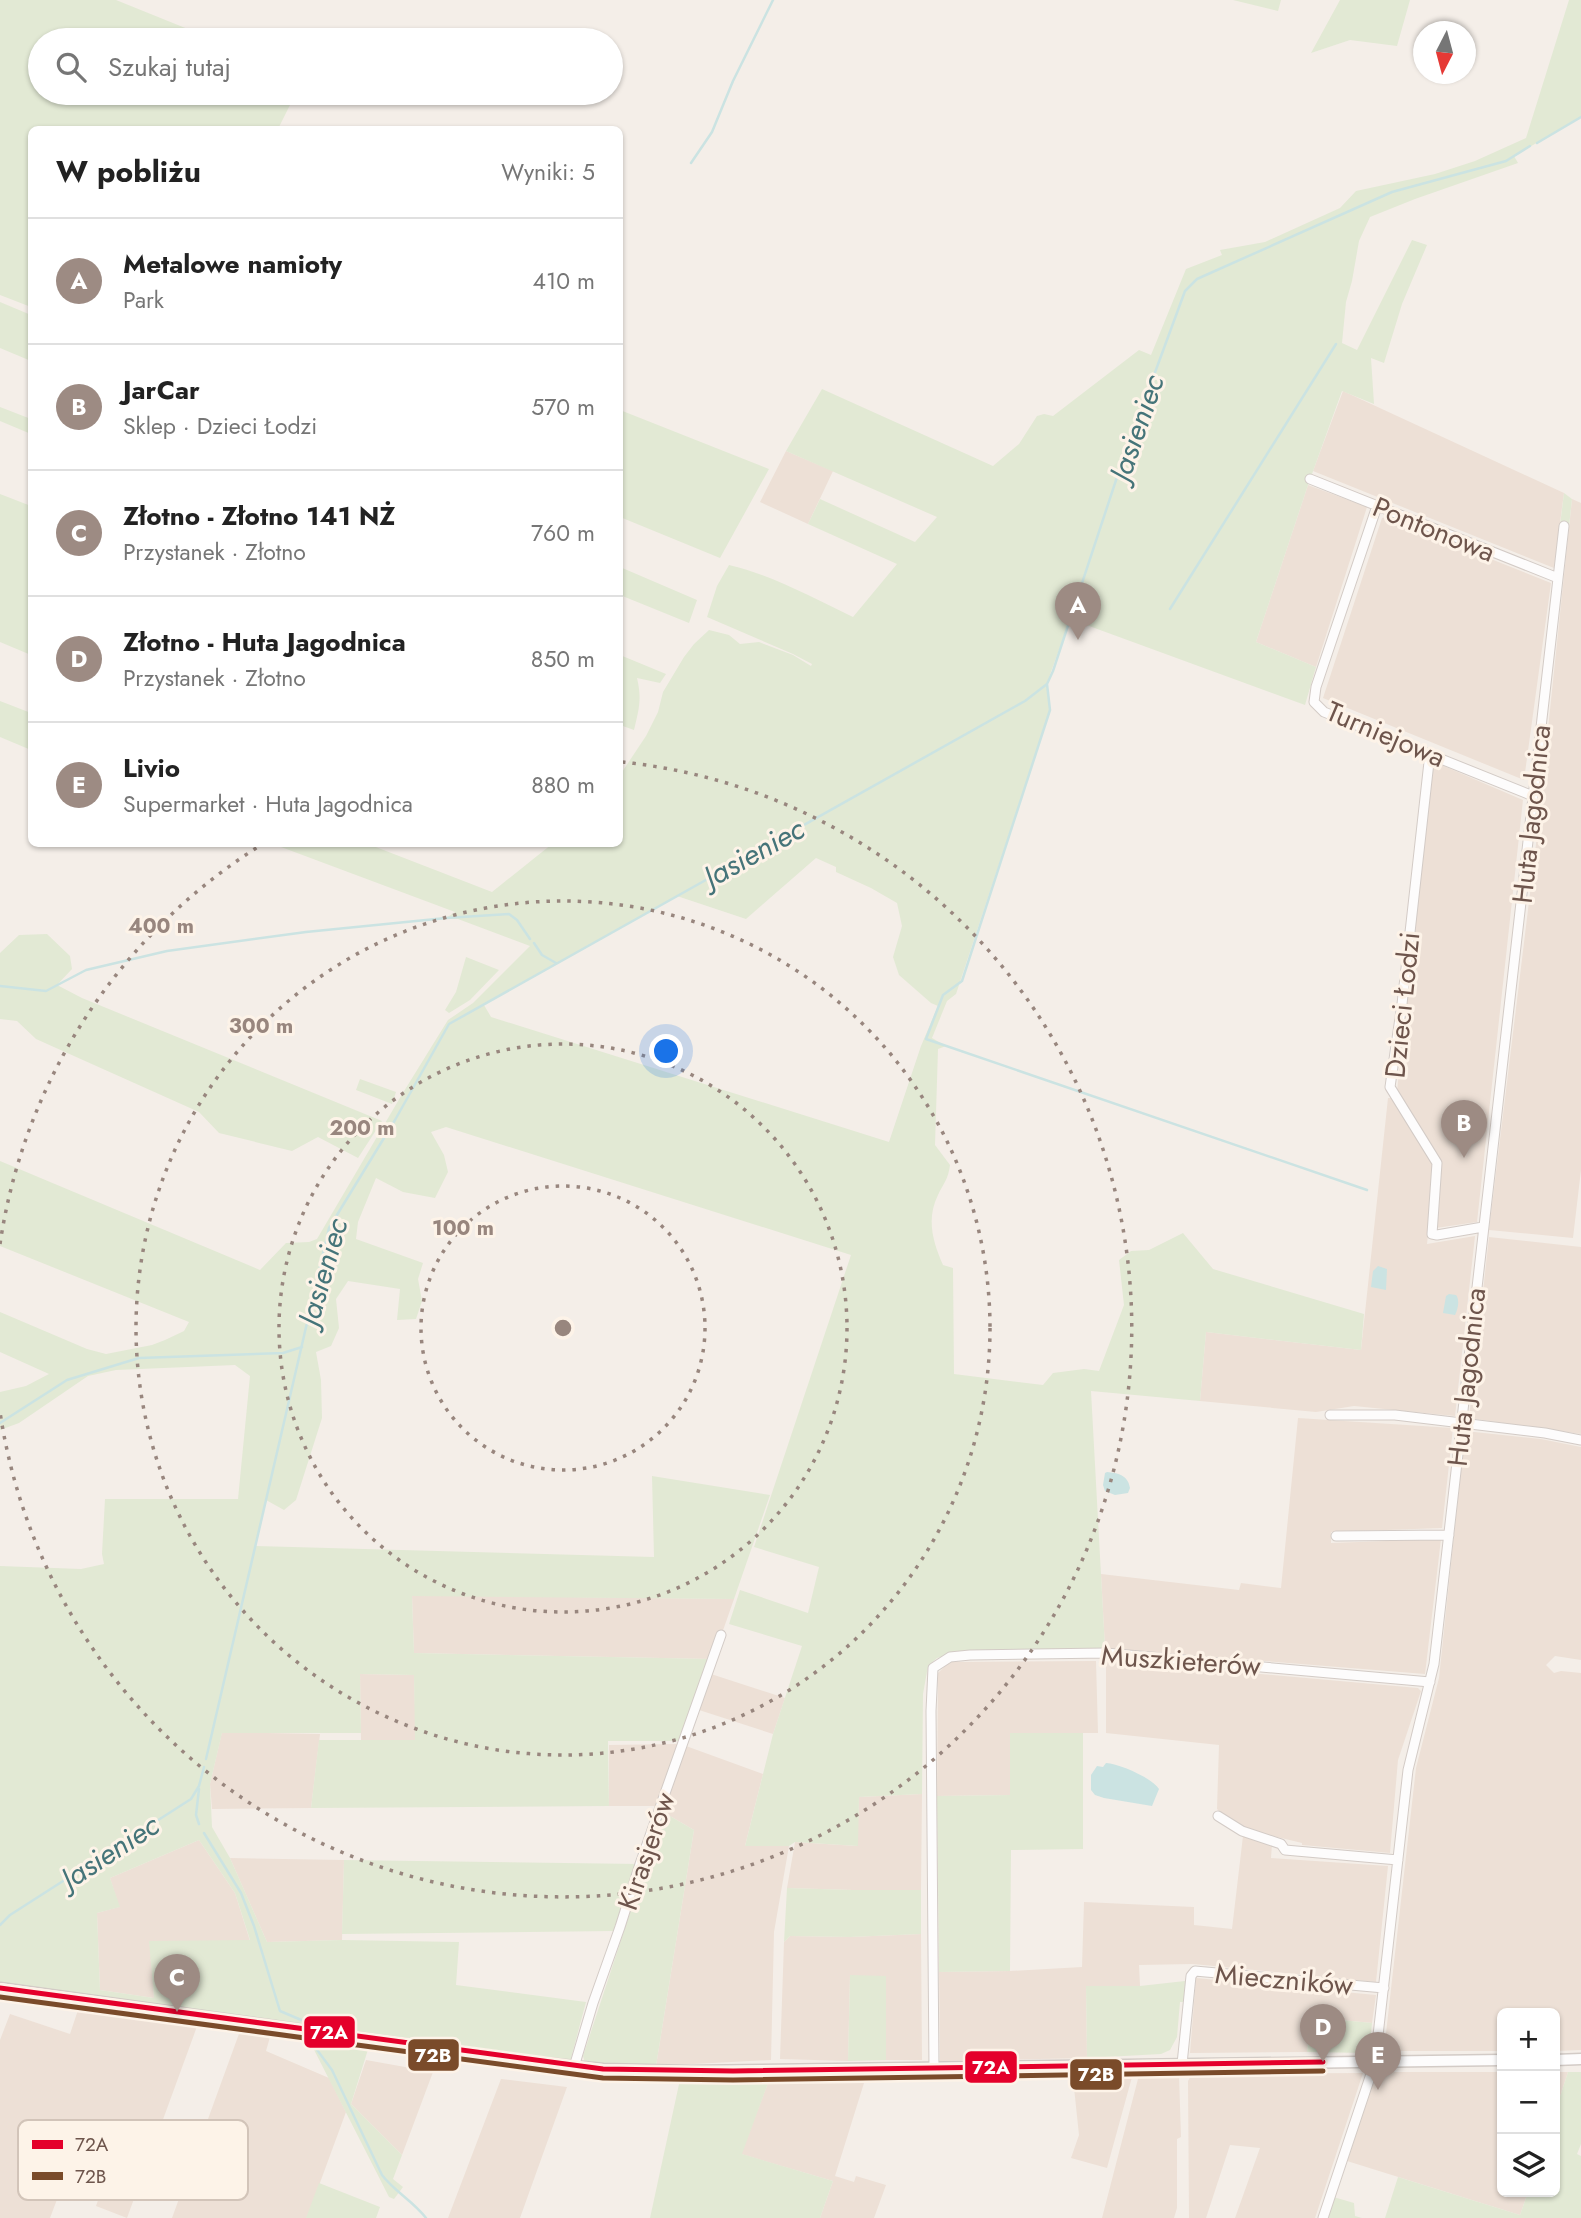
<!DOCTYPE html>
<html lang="pl">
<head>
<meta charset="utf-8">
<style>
	:root { --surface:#fff; --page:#f6f6f6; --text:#222; --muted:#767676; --line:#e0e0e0; --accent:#9d8b83 }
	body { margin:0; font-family:Jost,sans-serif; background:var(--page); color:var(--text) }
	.controls { position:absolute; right:21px; bottom:21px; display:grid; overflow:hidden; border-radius:10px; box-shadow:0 2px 5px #0004 }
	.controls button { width:63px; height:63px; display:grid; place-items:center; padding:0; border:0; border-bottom:2px solid var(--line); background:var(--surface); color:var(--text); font:35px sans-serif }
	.compass { position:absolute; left:1413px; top:21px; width:63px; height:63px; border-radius:50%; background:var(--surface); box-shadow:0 2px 5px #0004; rotate:186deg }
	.you { position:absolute; left:667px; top:1052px; width:24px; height:24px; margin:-18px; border:5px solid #fff; border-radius:50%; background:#1a73e8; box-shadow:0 0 0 10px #1a73e833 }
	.badge { display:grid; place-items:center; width:46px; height:46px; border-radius:50%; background:var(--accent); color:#fff; font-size:23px; font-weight:700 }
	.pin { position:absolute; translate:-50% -58px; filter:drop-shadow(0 2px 4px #0008) }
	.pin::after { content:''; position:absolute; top:37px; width:24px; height:21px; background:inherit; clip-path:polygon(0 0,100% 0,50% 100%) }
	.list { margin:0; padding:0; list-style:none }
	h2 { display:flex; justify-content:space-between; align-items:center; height:91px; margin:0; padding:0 28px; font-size:30px }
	h2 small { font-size:23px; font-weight:400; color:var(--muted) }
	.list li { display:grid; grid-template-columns:46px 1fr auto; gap:21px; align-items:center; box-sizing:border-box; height:126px; padding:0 28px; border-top:2px solid var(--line) }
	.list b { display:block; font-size:26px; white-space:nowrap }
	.list p { margin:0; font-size:23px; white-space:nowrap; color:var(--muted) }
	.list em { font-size:23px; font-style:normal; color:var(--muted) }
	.icon { flex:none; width:38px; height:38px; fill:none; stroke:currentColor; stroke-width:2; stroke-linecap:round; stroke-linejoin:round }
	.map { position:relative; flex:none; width:1581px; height:2218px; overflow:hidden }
	.search { position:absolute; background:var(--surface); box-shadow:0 2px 5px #0004; left:28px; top:28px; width:595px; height:77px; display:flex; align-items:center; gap:18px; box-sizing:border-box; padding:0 24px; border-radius:38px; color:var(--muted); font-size:26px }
	.panel { position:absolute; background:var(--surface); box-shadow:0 2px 5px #0004; left:28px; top:126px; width:595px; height:721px; border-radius:10px }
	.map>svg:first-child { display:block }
	.residential { fill:#ede0d6 }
	.green { fill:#e2e9d4; fill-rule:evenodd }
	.water { fill:#cbe3e2 }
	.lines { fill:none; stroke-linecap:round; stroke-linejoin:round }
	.stream { stroke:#cbe3e2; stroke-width:2.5 }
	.minor-casing { stroke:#d3cbc6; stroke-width:11 }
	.tertiary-casing { stroke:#d3cbc6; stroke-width:13 }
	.minor { stroke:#fdfcfc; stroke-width:9 }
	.tertiary { stroke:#fdfcfc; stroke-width:10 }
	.bus-1-casing { stroke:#fdf3e8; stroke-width:10 }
	.bus-2-casing { stroke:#fdf3e8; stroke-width:10 }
	.bus-1 { stroke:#e4002b; stroke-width:5 }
	.bus-2 { stroke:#7a4b2a; stroke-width:5 }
	.ring { fill:none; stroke:#98867e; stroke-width:3.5; stroke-dasharray:3.5 7 }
	.labels { text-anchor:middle; stroke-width:6; stroke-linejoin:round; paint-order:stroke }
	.street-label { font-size:28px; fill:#6e554c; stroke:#fdf3e8 }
	.water-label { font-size:30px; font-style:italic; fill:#457479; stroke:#fdf3e8 }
	.key { fill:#fdf3e8; stroke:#d2c4b9; stroke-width:2 }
	.key-label { font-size:19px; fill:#6e554c }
	.centre { fill:#98867e; stroke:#fdf3e8; stroke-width:3.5 }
	.ring-label { font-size:21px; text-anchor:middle; font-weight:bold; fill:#98867e; stroke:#fdf3e8; stroke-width:6; stroke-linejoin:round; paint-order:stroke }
	.line-badge { stroke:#fdf3e8; stroke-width:2.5 }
	.badge-label { font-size:19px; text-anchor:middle; font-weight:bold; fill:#fff }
</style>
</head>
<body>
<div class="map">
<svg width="1581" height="2218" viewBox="0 0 1581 2218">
	<rect width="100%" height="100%" fill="#f4eee8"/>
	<!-- residential -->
	<path class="residential" d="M1343,391L1564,493L1554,568L1313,471Z
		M786,451L833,471L808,524L760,502Z
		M1308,485L1367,507L1316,667L1256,642Z
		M1572,499L1581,503V1170L1573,1238L1489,1230L1536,844Z
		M1386,517L1551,583L1524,780L1323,698L1382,518Z
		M1432,761L1523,800L1477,1222L1436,1228L1441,1160L1397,1091Z
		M1388,1098H1393L1426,1147L1427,1156L1435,1168L1427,1244L1475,1236L1455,1416L1354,1406L1316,1412L1200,1401L1206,1332L1361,1350Z
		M1489,1237L1581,1247V1434L1469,1418Z
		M1298,1418L1453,1428L1442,1528L1331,1532V1543L1441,1539L1425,1674L1105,1648L1101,1574L1239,1590L1241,1583L1281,1588Z
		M1465,1431L1541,1439L1581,1447V1660L1555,1656L1546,1665L1554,1673L1561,1671L1581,1673V2050L1555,2051V2013H1502V2051H1384L1416,1768L1439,1678Z
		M412,1595L734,1599L713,1659L414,1653Z
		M1106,1660L1418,1688L1421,1691L1398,1760L1390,1853L1302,1845V1843L1244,1829L1227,1818L1217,1809L1219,1745L1106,1733Z
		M1096,1661L1098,1733H1010L1011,1795L937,1796L938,1673L949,1662Z
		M360,1674L414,1675L416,1740H361Z
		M711,1674L785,1698L773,1734L699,1710Z
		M222,1732L320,1734L311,1808L212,1809L210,1784Z
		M677,1744L656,1806H609V1745Z
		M686,1746L763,1774L745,1846H789L774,1932L771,2060L656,2066L694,1830L663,1812Z
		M922,1794L921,1890H853L787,1888L795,1842L857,1846L859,1797Z
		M1243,1836L1272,1844L1271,1858L1388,1866L1376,1982L1193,1964L1139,1965L1140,1986L1086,1987L1087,2058L940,2061L939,1972L1010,1971L1082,1967L1084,1902L1194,1907V1925L1232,1929Z
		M199,1840L235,1893L250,1941H150L154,1998L100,1990L97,1913L119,1907L110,1878Z
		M230,1858L344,1860L342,1940L267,1942Z
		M921,1934L922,2060H886V1976H850L848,2061L780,2059L784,1942L790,1936L850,1937Z
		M1196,1978L1376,1995L1372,2023L1311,2017L1307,2052L1190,2053Z
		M80,2004L199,2021L127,2218L96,2206L120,2137L87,2120L50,2218H0V2040L10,2014L70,2034Z
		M240,2031L270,2037L266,2051L329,2078L346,2112L307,2218H172Z
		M366,2060L433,2072L402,2155L351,2104Z
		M1376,2072H1502V2192H1528L1520,2215L1347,2161Z
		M1555,2072H1568L1555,2112Z
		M1363,2073L1315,2218H1235L1260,2148L1230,2145L1206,2218H1189L1188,2081L1192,2074Z
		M1139,2075H1179L1181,2137L1177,2139V2208L1174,2218H1102Z
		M1132,2077L1107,2168L1071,2158L1079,2135L1073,2078Z
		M501,2079L567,2087L520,2218H448Z
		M768,2083H864L835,2176L854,2182L856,2176L886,2185L874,2218H820L833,2181L741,2154Z"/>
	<!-- green -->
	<path class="green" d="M0,0H116L215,40H40V93H295L294,97L278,129L32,130L31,307L0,295Z
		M1233,0H1281L1278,11Z
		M1340,0H1410L1397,46L1350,40L1311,53Z
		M1569,0H1581V117L1514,156L1518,163L1415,199L1370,217L1359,241L1352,281L1346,302L1342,343L1357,350L1412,240L1427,245L1402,304L1384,363L1371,358L1374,404L1342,391L1308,485L1256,642L1316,667L1305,705L1070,619L1047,683L1050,710L956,994L947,1001L932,1038L946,1046L938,1049L935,1145L950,1165C948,1180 944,1182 938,1195C926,1219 933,1242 943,1265L953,1268L954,1374L1043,1385L1053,1373L1084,1369L1099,1371L1124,1305L1119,1260L1131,1251L1149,1250L1183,1233L1213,1269L1364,1314L1361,1350L1206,1332L1200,1401L1091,1391L1105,1648L962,1651L937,1658L928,1666L923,1694L922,1794L859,1797L858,1846L795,1842L789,1846H745L773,1734L802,1646L729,1624L740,1590L808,1613L819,1567L754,1547L851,1255L446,1127L431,1132L444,1155L448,1172L435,1198L403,1192L376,1178L358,1222L356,1239L423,1263L418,1279L422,1301L416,1319L397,1320L400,1289L348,1281L336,1299L339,1328L331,1346L316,1352L321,1380L322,1418L296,1500L284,1510L266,1500L256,1546L654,1557L652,1476L770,1495L734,1599L412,1596L414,1653L713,1659L683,1741H608L609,1806L311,1808L319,1740H415L414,1675L360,1674L361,1733H222L210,1784L212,1827L230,1858L267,1942L342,1940L459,1942L456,1985L586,2002L570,2062L0,1983V1566L81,1569L104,1564L102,1554L105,1499H238L250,1376L235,1365L116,1370L88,1376L19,1423L0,1430V1392L26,1386L49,1374L0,1352V1312L87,1349L106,1354L152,1345L165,1340L184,1331L189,1322L0,1246V1161L260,1270L286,1243L309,1242L317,1239L401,1096L448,1020L473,1003L530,946L458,919L446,918L455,912L273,844H368L492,892L552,844H620V775L646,736L658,712L663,692L684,657L694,644L709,630L729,635L740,644L759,642L793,655L811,666L812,664L793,654L707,617L717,586L729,565C772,575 813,598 853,617L897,564L808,524L820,499L915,542L937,517L786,451L822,389L993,466L1019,444L1037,416L1044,414L1053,416L1139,350L1151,355L1186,269L1222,255L1220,250L1265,242L1340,208L1356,191L1435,174L1475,161L1526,138ZM816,858L836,867V872L871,888L897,903L902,926L893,957L899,975L931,1003L938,1006L921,1046L889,1142L491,1017L484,1005L677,896L746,919ZM199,1840L235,1893L250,1940L149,1941L154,1998L100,1990L97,1913L120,1907L110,1878Z
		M0,302L31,315V361L0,348Z
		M0,407L31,419V434L0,421Z
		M620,410L769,469L720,558L620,517Z
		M1564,493L1572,499L1569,526L1560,525Z
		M0,494L31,506V655L0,642Z
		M620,567L697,600L689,623L620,595Z
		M620,655L666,674L660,683L637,678C642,699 639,709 634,730L620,725Z
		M0,701L31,713V750L0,737Z
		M47,934L70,956L72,969L57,985L82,998L382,1121L358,1158L318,1137L292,1151L219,1133L199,1112L36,1039L17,1021L0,1019V953L19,935Z
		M466,957L499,970L470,1000L449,1013L445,1010L456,992Z
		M360,1079L396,1092L392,1104L356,1090Z
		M1010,1733H1083V1849L1011,1850L1010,1971L939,1972L937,1796L1010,1795Z
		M663,1812L694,1830L656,2066L585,2063L583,2056Z
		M344,1860L640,1864L614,1931L342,1934Z
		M787,1888L853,1890H921V1934L850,1937L790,1936L784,1942Z
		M850,1975L886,1976V2060L848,2061Z
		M1185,1981L1184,2002H1180L1177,2037L1170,2050L1161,2054L1087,2058L1086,1986H1140Z
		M1311,2017L1372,2023L1369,2053L1307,2052Z
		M306,2034L370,2043L351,2104L402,2155L393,2179L403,2187L394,2199L389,2197Z
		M1568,2072H1581V2144L1577,2154L1581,2156V2218H1385L1398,2177L1520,2215L1528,2192H1555V2112Z
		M681,2075H765L768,2083L742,2154L833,2181L820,2218H650Z
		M319,2183L380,2207L376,2218H306Z
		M1330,2196L1354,2203L1355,2216L1362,2218H1323Z"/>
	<!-- water -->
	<path class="water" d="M1378,1266L1387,1269L1386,1290L1371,1287L1373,1271Z
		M1449,1294L1456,1295C1460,1300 1458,1309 1455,1315L1443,1313L1446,1296Z
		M1107,1472C1118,1473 1128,1475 1130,1488L1128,1493L1115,1495L1105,1491L1103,1485L1105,1473Z
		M1106,1763C1120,1764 1152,1778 1159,1789L1152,1806L1104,1798L1095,1795L1091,1790V1775L1097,1766L1103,1767Z"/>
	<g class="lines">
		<!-- stream -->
		<path class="stream" d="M1537,143L1581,117
			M691,163L712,132L733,81L773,0
			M1170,609L1336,344
			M1047,684L1050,710L962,981L943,995L926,1039L1367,1190
			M534,943L542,955L556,963
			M0,986L46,991L86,970L167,951L306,932L446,918L509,914L517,920L530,939
			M0,1423L67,1380L139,1358L283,1353L302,1347
			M206,1759L329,1228L395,1120L449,1024L1025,701L1047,684L1053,671L1122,462L1185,291L1197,279L1392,192L1506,161L1530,146
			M199,1789L196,1815L199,1824
			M204,1833L241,1893L254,1926L280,2011L306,2022
			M0,1925L10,1915L191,1799L199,1786L204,1767
			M309,2039L332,2070L382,2175C395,2192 413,2201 426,2218"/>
		<defs>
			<path id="minor" d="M1310,479L1558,578
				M1377,506L1316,687L1314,702L1324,712L1533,796
				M1430,753L1402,1004L1390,1087L1437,1163L1432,1234L1437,1235L1483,1227
				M1330,1415H1395L1545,1433L1581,1440
				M1336,1536L1449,1535
				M1218,1816L1242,1831L1281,1844L1285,1850L1398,1860
				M1182,2064L1191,1976L1195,1971L1384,1988
				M574,2067L593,2003L620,1927L640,1864L721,1635
				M934,2068L931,1711L933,1668L950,1657L970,1655L1106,1653L1430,1682
				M1323,2218L1375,2062L1408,1770L1434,1664L1564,526"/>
			<path id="tertiary" d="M0,1988L535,2062L603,2069L690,2071L1502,2060
				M1555,2060L1581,2059"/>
		</defs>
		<!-- minor casing -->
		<use href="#minor" class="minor-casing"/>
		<!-- tertiary casing -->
		<use href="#tertiary" class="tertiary-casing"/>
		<!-- minor -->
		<use href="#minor" class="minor"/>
		<!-- tertiary -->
		<use href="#tertiary" class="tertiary"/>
		<defs>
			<path id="bus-1" d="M0,1988L603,2069L733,2071L1323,2062"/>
			<path id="bus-2" d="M0,1997L603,2078L733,2080L1323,2071"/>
		</defs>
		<!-- bus-1 casing -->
		<use href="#bus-1" class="bus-1-casing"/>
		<!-- bus-2 casing -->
		<use href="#bus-2" class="bus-2-casing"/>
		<!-- bus-1 -->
		<use href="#bus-1" class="bus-1"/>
		<!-- bus-2 -->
		<use href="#bus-2" class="bus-2"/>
	</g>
	<!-- distance rings -->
	<g class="ring">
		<circle cx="563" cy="1328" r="142"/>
		<circle cx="563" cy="1328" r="284"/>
		<circle cx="563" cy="1328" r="427"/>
		<path d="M0 1244A569 569 0 0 1 261 845M622 762A569 569 0 1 1 0 1412"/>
	</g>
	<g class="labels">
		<!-- street labels -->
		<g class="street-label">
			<text transform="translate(1434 529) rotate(22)" y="10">Pontonowa</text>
			<text transform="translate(1386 734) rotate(23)" y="10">Turniejowa</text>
			<text transform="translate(1531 814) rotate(-84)" y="10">Huta Jagodnica</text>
			<text transform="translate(1402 1005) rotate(-84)" y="10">Dzieci Łodzi</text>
			<text transform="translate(1466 1377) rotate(-84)" y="10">Huta Jagodnica</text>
			<text transform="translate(1181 1660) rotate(4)" y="10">Muszkieterów</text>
			<text transform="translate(646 1851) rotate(-71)" y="10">Kirasjerów</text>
			<text transform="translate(1284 1979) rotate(5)" y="10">Mieczników</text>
		</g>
		<!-- water labels -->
		<g class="water-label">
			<text transform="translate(1137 428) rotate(-71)" y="10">Jasieniec</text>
			<text transform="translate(754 853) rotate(-29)" y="10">Jasieniec</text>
			<text transform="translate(323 1272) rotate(-74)" y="10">Jasieniec</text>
			<text transform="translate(110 1852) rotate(-33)" y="10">Jasieniec</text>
		</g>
	</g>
	<!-- legend -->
	<rect x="18" y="2120" width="230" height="80" rx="10" class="key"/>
	<rect x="32" y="2140" width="31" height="9" fill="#e4002b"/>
	<rect x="32" y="2172" width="31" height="8" fill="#7a4b2a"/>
	<g class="key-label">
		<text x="75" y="2151">72A</text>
		<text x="75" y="2183">72B</text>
	</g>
	<circle cx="563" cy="1328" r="10" class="centre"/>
	<g class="ring-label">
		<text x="161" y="933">400 m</text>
		<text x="261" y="1033">300 m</text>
		<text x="362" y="1135">200 m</text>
		<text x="463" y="1235">100 m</text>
	</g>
	<g class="line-badge">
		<rect x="303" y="2015" width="53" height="34" rx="7" fill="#e4002b"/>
		<rect x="407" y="2038" width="53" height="34" rx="7" fill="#7a4b2a"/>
		<rect x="964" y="2050" width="54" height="34" rx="7" fill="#e4002b"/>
		<rect x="1069" y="2058" width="54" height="33" rx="7" fill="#7a4b2a"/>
	</g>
	<g class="badge-label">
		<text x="329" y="2039">72A</text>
		<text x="433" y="2062">72B</text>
		<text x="991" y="2074">72A</text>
		<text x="1096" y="2081">72B</text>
	</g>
</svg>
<div class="controls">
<button>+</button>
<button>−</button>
<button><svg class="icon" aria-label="layers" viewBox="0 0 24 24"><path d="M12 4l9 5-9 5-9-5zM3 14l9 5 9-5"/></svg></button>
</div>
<svg class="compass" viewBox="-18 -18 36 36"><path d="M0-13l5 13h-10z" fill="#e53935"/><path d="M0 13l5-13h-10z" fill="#767676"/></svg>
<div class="you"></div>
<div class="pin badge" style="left:1078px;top:640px">A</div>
<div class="pin badge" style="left:1464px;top:1158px">B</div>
<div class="pin badge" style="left:177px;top:2012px">C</div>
<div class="pin badge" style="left:1323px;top:2062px">D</div>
<div class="pin badge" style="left:1378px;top:2090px">E</div>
<div class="search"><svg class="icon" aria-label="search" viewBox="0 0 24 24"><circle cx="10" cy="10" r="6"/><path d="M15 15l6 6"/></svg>Szukaj tutaj</div>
<section class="panel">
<h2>W pobliżu<small>Wyniki: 5</small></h2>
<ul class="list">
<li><span class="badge">A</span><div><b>Metalowe namioty</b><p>Park</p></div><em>410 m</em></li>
<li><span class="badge">B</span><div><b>JarCar</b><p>Sklep · Dzieci Łodzi</p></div><em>570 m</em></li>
<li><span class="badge">C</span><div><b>Złotno - Złotno 141 NŻ</b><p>Przystanek · Złotno</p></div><em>760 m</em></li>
<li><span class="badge">D</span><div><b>Złotno - Huta Jagodnica</b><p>Przystanek · Złotno</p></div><em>850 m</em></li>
<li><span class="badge">E</span><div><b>Livio</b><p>Supermarket · Huta Jagodnica</p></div><em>880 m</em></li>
</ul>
</section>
</div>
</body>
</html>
